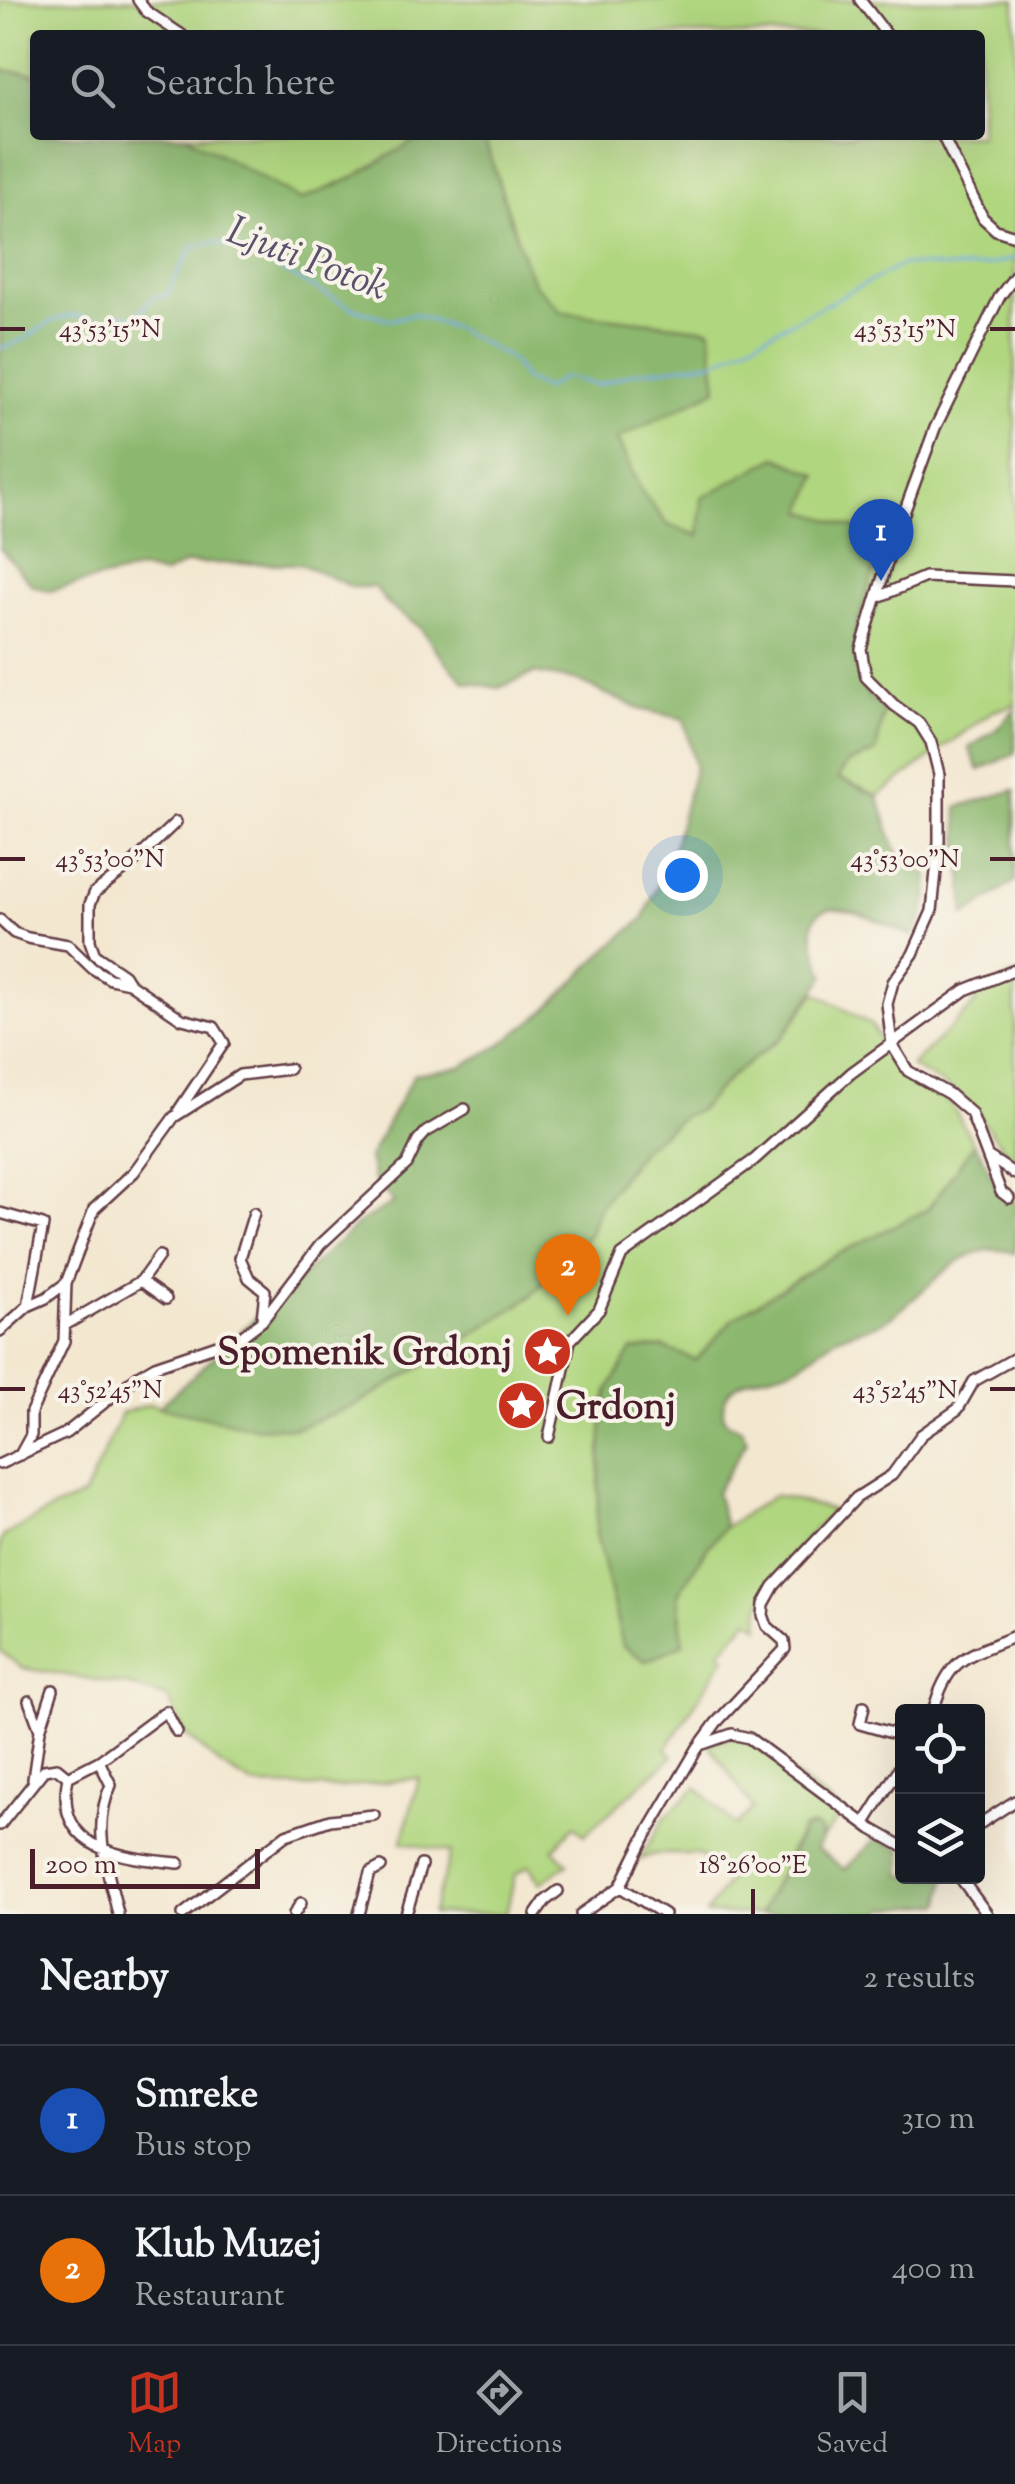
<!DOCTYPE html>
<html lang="en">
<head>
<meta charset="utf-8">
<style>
	:root { --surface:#171b24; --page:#20242c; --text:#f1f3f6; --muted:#9ea1a6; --line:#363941; --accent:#c8321e }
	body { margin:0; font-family:"Sorts Mill Goudy",serif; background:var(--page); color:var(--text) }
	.controls { position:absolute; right:30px; bottom:30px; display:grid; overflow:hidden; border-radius:10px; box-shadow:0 10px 40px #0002 }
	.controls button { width:90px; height:90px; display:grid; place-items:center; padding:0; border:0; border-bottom:2px solid var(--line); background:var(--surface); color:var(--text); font:50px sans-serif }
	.scale { position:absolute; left:30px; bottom:25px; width:230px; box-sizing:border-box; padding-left:10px; border:5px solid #4a1f2b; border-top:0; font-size:28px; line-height:35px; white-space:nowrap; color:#4a1f2b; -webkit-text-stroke:8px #f7f3e8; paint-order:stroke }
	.you { position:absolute; left:682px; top:875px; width:35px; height:35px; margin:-25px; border:8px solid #fff; border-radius:50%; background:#1a73e8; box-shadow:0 0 0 15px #1a73e833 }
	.badge { display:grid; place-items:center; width:65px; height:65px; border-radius:50%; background:var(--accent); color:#fff; font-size:32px; font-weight:700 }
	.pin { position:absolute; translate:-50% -82px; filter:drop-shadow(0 2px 5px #0008) }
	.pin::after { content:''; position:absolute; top:52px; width:35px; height:30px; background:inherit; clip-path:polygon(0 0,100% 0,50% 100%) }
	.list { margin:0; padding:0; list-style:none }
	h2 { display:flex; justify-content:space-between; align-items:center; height:130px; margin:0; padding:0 40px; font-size:42px }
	h2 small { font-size:32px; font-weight:400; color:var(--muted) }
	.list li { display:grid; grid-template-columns:65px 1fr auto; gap:30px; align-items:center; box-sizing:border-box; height:150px; padding:0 40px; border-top:2px solid var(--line) }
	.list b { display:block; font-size:38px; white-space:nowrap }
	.list p { margin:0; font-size:32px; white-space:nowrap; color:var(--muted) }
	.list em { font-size:32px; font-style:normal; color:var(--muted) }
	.icon { flex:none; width:55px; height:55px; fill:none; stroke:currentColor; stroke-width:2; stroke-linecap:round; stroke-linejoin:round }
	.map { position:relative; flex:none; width:1015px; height:1914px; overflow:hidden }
	.search { position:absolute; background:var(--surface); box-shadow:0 10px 40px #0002; left:30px; right:30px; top:30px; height:110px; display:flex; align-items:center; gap:25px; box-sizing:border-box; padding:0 35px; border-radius:10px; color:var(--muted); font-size:38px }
	.sheet { height:430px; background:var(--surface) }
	nav { display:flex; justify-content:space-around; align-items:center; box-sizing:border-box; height:140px; border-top:2px solid var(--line); background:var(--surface); font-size:28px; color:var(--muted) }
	nav a { display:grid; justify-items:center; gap:5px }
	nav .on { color:var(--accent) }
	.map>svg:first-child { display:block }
	.green { fill:#b0d67f; stroke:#7d7a55; stroke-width:2.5 }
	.forest { fill:#8cb76e; stroke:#6b6b4c; stroke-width:2.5 }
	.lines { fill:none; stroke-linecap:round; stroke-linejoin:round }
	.stream { stroke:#79ade6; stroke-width:2.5 }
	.minor-casing { stroke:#633d44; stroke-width:14 }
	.minor { stroke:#fff; stroke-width:9 }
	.ticks { fill:none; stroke:#4a1f2b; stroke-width:4 }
	.labels { text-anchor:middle; stroke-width:8; stroke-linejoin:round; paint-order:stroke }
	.poi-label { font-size:38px; font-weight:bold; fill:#4a1f2b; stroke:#f7f3e8; text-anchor:end }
	.water-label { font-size:40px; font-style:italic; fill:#5a516c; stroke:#f7f3e8 }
	.ticks-label { font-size:25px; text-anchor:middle; fill:#4a1f2b; stroke:#f7f3e8; stroke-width:8; stroke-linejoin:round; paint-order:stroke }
</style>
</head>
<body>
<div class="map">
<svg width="1015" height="1914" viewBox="0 0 1015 1914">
	<rect width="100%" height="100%" fill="#f7f3e8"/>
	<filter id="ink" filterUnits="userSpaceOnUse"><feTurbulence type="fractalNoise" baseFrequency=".01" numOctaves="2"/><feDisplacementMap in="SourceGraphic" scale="20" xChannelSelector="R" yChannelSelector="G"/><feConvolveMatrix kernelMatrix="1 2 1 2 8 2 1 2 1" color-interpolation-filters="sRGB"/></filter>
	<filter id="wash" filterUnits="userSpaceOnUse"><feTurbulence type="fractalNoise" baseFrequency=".0048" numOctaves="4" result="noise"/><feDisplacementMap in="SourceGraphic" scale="40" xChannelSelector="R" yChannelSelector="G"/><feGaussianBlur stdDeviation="2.25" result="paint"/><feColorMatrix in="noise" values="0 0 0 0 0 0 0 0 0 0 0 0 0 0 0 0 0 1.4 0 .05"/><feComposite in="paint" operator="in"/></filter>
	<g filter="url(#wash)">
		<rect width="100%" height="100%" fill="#f3e7d0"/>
		<!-- green -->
		<path class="green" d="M0,0H1015V705L993,711L878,796L838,778L847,764L868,697L855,665V632L875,567L700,536L668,525L641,491L617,439L717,389L710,330L562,312L534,283L526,266L483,135H980V35H35V74L0,70Z
			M185,135H424L349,180L301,200Z
			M1015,975V1162L969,1104L951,1089L911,1066L976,1003L972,993Z
			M816,992L871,1025L908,1081L932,1090L951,1104L974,1144L928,1209L830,1258L734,1318L696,1361L663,1347L609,1388L603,1416L596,1533L623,1646L645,1661L683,1644L678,1594L707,1548L725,1527L775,1495L833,1510C808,1540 751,1587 760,1627L749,1619L720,1652L725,1657L666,1749L673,1756L584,1835L574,1826L553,1849L568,1864L540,1883L529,1866L515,1875L506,1914H432L451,1852L402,1842L419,1778L335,1788L255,1786L220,1765L184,1733L168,1698L127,1685L22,1668L0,1651V1542L4,1536L56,1507L84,1496L122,1413L150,1404L253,1427L296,1428L355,1405L443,1354L530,1297L590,1233L597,1210L641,1150L685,1115L699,1110L730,1077L783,1036Z
			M734,1737L749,1741L843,1812L822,1839L820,1830L813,1826L802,1828L759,1914H706L732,1875L697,1854H654L640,1860L663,1819L697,1787L735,1826L753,1808L708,1743Z"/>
		<!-- forest -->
		<path class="forest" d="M0,70L35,74V135H185L301,200L349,180L424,135H483L526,266L534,283L562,312L710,329L717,389L617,439L641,491L668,525L699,536L702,498L777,457L818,475L803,511L864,531L875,567L855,632V665L868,697L884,709L876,752L847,764L838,778L878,796L895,849L929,876C928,901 926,916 912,936C860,912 783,874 825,976L783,1036L730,1077L699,1110L685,1115L641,1150L597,1210L590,1233L530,1297L443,1354L355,1405L296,1428L253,1427L159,1407L359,1223L394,1203L374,1180L369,1158L414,1074L460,1067L499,1046L545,1011L603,953L643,919L671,857L695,766L684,719L640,709L575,680L534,673L499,688L465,682L439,654L421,628L387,604L375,587H352L301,564L187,563L163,575L141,569L49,591L32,585L0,548Z
			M1015,709V754L979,770L969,748L996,730Z
			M1015,790V881L965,916L957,807Z
			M974,1144C992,1164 988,1190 1015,1202V1253C960,1235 928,1295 886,1320C870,1329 851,1330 835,1339C822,1346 811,1358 797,1366C775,1377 725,1374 723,1408C722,1422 729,1424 741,1428L747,1441L716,1492L725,1527L707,1548L678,1594L683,1644L646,1661L623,1646L596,1533L603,1416L609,1389L632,1350L663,1347L696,1360L734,1318L830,1258L928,1209Z
			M813,1827L819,1830L821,1841L816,1848L845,1869L877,1838L902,1849V1876L946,1877L942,1904L884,1909L881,1914H760L803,1829Z"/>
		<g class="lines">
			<!-- stream -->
			<path class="stream" d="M0,348C50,336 49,299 110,325L116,314L134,317L155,296H166L192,247L217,242L259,259L350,307L391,320L413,314L455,328L511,359L525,380L545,389L564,377L598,385L635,372L714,362L902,265C922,263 940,269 959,268C978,268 997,264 1015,258"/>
		</g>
	</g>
	<g filter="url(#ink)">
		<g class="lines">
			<defs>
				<path id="minor" d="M138,0L146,11L182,35
					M860,0L887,35
					M942,135L983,218L996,230L1015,236
					M878,597L925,577L1015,581
					M0,920L14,933L28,938L68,945L92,968L110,979L129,983L182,1019L214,1027L224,1043L179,1110
					M129,983L124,975L95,955L90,941V904L95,892L132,864L176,822
					M989,1157L1015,1174
					M1009,1198L1001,1192L971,1113L949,1094L908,1071L892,1045L887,1004L893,982L913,954L932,911L939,842V774L931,742L919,723L894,705L866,677L861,649L894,540L935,428L1000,296L1015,276
					M0,1213L43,1225L28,1306
					M254,1213L240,1258L249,1278L265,1291L262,1319
					M141,1281L159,1256
					M65,1325L141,1281L166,1299
					M0,1331L28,1306L46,1298L66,1283L94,1209L134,1172L174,1117L240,1075L289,1069
					M549,1437L570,1341L599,1310L622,1255L754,1160L851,1073L965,990L1015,970
					M20,1455L31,1435V1412L64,1341L66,1283
					M0,1464L66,1433L138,1376L155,1366L241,1337L262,1321L320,1245L407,1164L418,1141L426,1132L465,1109
					M29,1701L40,1730
					M864,1706L860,1724L902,1736
					M933,1712C948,1656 966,1657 1015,1636
					M703,1744L732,1734L749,1738L872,1829L902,1846
					M99,1761L111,1785C91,1829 108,1869 118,1914
					M68,1777C53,1852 124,1858 179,1863
					M68,1777L99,1761L166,1711L177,1732
					M33,1779L40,1730L53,1690
					M865,1823L902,1764
					M0,1825L44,1770L57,1768L68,1777
					M978,1825L1015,1801
					M959,1876L987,1914
					M620,1887L664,1914
					M183,1914L286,1835L330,1820L374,1815
					M294,1914L301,1903
					M359,1914L370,1873L381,1867
					M406,1914L421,1865
					M536,1914L545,1901L558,1891
					M581,1914L620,1887L645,1837L697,1749L716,1723L785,1649L784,1641L767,1626L763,1615L764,1604L774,1586L856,1498L892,1475L921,1435L958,1409L974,1381L1015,1358"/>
			</defs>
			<!-- minor casing -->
			<use href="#minor" class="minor-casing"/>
			<!-- minor -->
			<use href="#minor" class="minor"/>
		</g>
	</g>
	<!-- ticks -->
	<path class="ticks" d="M0,329H25M990,329H1015M0,859H25M990,859H1015M0,1389H25M990,1389H1015M753,1889V1914"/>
	<!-- icons -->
	<defs>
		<symbol id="sight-disc" viewBox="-11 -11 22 22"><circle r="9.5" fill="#c8321e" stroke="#f7f3e8"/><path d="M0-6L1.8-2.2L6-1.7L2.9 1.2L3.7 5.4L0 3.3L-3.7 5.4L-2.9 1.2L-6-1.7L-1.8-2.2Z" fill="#fff"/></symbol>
	</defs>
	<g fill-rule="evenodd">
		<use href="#sight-disc" x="520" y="1324" width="55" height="55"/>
		<use href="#sight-disc" x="494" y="1378" width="55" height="55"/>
	</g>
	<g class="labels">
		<!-- poi labels -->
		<g class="poi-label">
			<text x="512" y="1364">Spomenik Grdonj</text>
			<text x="556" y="1418" text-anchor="start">Grdonj</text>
		</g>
		<!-- water labels -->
		<g class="water-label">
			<text transform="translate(308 257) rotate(21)" y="14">Ljuti Potok</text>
		</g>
	</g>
	<g class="ticks-label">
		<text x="110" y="337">43°53'15"N</text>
		<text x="905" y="337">43°53'15"N</text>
		<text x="110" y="867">43°53'00"N</text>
		<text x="905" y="867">43°53'00"N</text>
		<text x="110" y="1398">43°52'45"N</text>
		<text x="905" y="1398">43°52'45"N</text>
		<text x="753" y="1873">18°26'00"E</text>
	</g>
</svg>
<div class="controls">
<button><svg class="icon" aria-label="locate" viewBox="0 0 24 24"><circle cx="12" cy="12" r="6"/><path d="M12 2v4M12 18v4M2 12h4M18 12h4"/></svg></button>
<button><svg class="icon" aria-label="layers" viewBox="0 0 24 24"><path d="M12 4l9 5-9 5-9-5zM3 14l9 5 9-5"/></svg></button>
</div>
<div class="scale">200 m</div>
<div class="you"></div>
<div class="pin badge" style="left:881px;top:581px;background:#1a4fb4">1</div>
<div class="pin badge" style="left:568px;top:1316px;background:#e8710a">2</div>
<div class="search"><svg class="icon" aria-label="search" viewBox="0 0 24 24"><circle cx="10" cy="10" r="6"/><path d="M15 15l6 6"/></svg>Search here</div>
</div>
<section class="sheet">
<h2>Nearby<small>2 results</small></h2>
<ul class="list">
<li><span class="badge" style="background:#1a4fb4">1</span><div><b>Smreke</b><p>Bus stop</p></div><em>310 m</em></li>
<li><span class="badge" style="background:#e8710a">2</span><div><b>Klub Muzej</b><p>Restaurant</p></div><em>400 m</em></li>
</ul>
</section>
<nav>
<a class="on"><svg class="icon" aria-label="map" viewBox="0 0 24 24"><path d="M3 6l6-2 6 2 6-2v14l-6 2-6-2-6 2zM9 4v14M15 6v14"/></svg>Map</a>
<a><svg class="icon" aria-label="directions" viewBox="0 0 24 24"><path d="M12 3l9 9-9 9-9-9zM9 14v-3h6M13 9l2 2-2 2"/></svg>Directions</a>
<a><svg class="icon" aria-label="saved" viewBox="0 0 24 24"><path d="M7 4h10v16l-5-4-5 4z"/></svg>Saved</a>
</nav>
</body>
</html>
